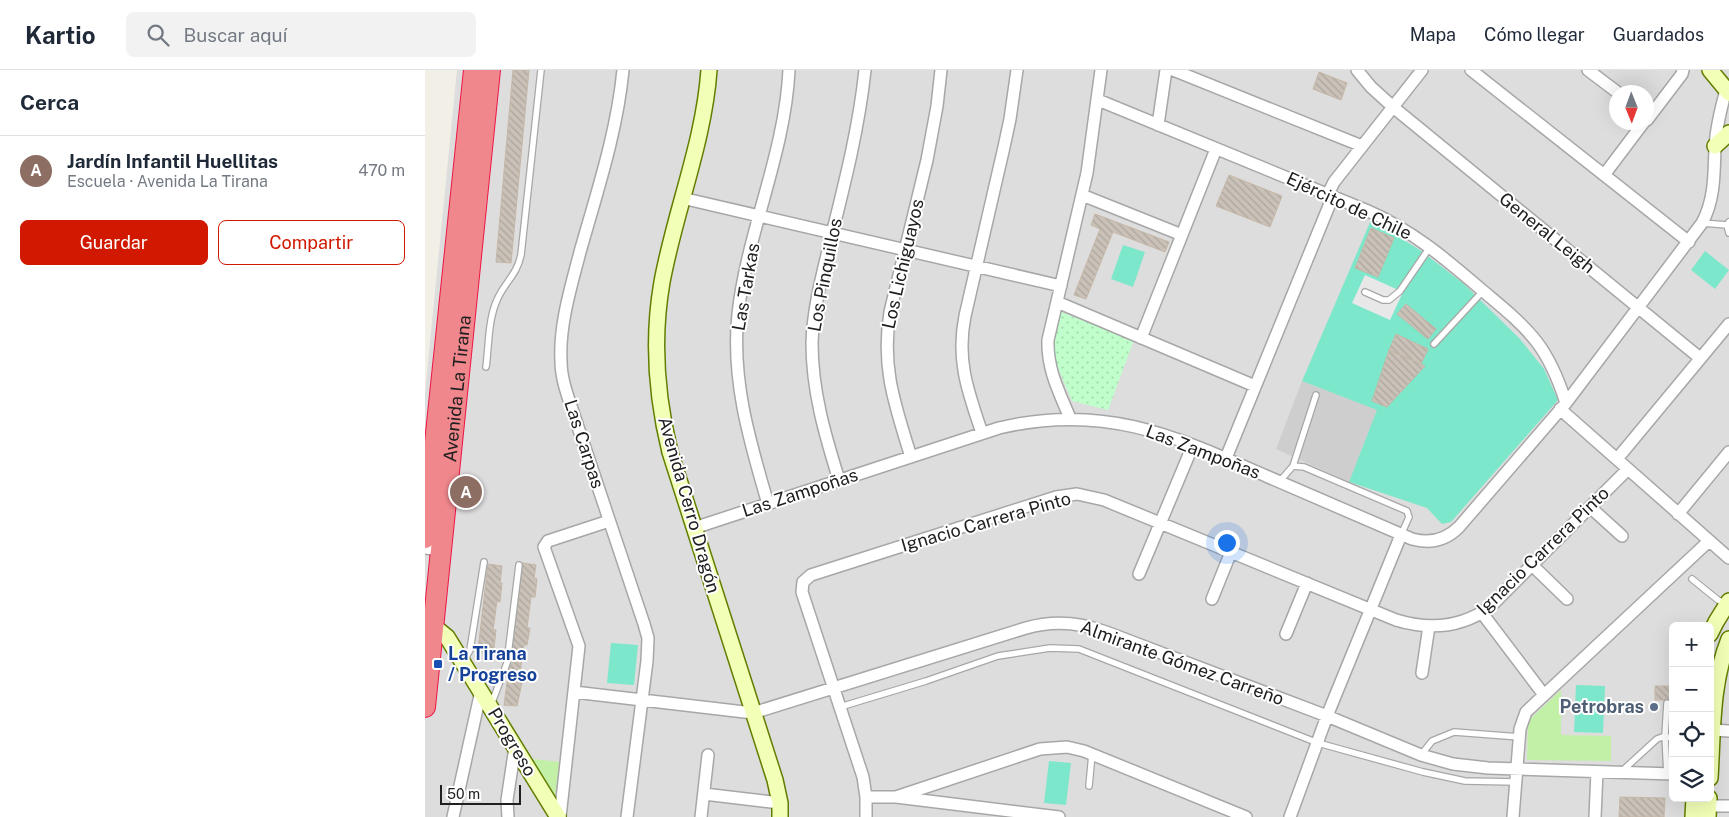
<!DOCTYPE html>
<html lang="es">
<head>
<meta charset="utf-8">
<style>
	:root { --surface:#fff; --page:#f2f2f3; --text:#1f2937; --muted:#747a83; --line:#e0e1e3; --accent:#d01900 }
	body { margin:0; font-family:"Public Sans",sans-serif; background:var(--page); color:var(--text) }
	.controls { position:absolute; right:15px; bottom:15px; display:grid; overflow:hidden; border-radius:8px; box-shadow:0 5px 20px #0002 }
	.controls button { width:45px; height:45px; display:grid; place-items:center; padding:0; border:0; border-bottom:1px solid var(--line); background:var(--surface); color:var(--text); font:25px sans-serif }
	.compass { position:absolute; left:1184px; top:15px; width:45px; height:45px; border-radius:50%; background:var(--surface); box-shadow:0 5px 20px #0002; rotate:179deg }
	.scale { position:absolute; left:15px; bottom:12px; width:81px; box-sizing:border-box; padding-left:5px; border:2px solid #202020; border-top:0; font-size:14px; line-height:18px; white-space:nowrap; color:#202020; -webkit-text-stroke:4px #fff; paint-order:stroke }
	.you { position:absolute; left:801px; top:472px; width:18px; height:18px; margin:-12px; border:4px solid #fff; border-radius:50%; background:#1a73e8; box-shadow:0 0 0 8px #1a73e833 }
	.badge { display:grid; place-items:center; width:32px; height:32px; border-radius:50%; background:var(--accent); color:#fff; font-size:16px; font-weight:700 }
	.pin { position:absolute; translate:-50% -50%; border:2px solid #fff; box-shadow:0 1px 5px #0006 }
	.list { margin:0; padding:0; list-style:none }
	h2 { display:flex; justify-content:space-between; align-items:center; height:65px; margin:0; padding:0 20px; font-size:21px }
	h2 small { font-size:16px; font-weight:400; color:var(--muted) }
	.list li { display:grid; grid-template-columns:32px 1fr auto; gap:15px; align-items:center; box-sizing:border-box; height:70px; padding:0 20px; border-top:1px solid var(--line) }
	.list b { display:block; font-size:19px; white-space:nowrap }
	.list p { margin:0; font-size:16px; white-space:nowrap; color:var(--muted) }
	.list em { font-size:16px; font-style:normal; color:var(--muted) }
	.actions { display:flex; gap:10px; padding:15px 20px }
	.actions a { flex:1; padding:11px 0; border:1px solid var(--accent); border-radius:8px; text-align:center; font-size:18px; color:var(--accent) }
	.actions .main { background:var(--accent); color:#fff }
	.icon { flex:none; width:28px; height:28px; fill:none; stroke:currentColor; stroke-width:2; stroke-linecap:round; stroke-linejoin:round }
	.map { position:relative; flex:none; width:1304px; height:747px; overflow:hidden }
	header { display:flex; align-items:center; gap:30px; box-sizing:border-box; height:70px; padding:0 25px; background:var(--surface); border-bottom:1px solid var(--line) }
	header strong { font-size:24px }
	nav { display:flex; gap:28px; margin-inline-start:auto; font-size:18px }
	.search { width:350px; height:45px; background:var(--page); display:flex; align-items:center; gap:12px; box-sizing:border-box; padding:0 18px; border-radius:8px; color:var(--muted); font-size:19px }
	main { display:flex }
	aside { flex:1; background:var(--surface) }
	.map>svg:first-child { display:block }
	.residential { fill:#dedddd; fill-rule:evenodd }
	.religious { fill:#cecece }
	.grass { fill:#c2f0a7 }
	.park { fill:url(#park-dots) }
	.pitch { fill:#7de7cb }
	.parking { fill:#e8e8e8 }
	.building { fill:url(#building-back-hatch); stroke:#c5b7a6 }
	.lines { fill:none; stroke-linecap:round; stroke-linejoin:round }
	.lane-casing { stroke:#a7a7a7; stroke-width:8 }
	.street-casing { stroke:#a7a7a7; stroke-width:14 }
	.secondary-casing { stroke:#617e00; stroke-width:18 }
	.highway-casing { stroke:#ec1645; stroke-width:22 }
	.lane { stroke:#fff; stroke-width:5.5 }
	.street { stroke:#fff; stroke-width:11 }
	.secondary { stroke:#f2ffb6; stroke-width:15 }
	.highway { stroke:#ef878d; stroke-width:20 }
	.transit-dot { fill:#1a4fb4; stroke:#fff; stroke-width:2 }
	.service-dot { fill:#5c6f8a; stroke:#fff; stroke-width:2 }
	.labels { text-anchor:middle; stroke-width:4; stroke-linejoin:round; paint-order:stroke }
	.street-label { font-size:18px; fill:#202020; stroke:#fff }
	.transit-label { font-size:18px; font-weight:bold; fill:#164399; stroke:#fff; text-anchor:start }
	.service-label { font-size:18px; font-weight:bold; fill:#4e5e75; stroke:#fff; text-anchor:end }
</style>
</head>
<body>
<header>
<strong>Kartio</strong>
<div class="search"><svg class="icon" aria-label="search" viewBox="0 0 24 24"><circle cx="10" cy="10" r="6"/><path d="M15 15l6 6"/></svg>Buscar aquí</div>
<nav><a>Mapa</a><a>Cómo llegar</a><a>Guardados</a></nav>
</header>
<main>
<aside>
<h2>Cerca<small></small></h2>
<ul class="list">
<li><span class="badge" style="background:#8d6e63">A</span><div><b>Jardín Infantil Huellitas</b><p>Escuela · Avenida La Tirana</p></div><em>470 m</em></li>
</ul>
<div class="actions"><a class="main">Guardar</a><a>Compartir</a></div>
</aside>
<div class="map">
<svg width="1304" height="747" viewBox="0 0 1304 747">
	<defs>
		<pattern id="park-dots" width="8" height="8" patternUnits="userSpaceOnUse" patternTransform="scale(1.25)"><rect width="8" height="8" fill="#c0ffcc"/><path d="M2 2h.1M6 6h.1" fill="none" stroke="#a5daaf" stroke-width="1.8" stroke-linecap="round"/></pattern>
		<pattern id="building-back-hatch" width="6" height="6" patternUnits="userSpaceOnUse" patternTransform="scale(1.25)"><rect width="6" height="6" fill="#cac2b8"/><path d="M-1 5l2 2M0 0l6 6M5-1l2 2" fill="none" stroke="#ada69e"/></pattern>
	</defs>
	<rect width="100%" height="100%" fill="#f1efe6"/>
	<!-- residential -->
	<path class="residential" d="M32,0H1304V747H0V323ZM1192,22H1222V52H1192ZM1248,556H1285V728H1248Z"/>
	<!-- religious -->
	<path class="religious" d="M877,311L953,340L924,412L851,379Z"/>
	<!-- grass -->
	<path class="grass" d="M1136,620V665L1186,666V691L1102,690L1103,651Z
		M107,689L135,692L130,726Z"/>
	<!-- park -->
	<path class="park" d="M636,242L709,270L683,340L647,331L630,291V264Z"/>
	<!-- pitch -->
	<path class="pitch" d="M946,150L995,180L1039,214L1095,269L1119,299L1133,330L1026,452L1017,454L1002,438L924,412L952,340L877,311Z
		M698,175L720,182L708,217L686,209Z
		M1280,181L1304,200L1290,219L1266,200Z
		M186,573L213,575L209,615L182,613Z
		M1151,615L1180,616L1178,663L1149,662Z
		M624,691L646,693L641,735L619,733Z"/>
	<!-- parking -->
	<path class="parking" d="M940,205L978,222L965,250L927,233Z"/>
	<!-- building -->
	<path class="building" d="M88,0H104L86,193L71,192Z
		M894,2L922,13L916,30L888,19Z
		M804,105L857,126L845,157L791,136Z
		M670,144L744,172L740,182L688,162L661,229L649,225L675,159L666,155Z
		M946,158L969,168L953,207L930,198Z
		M981,234L1011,259L1003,269L972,244Z
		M971,264L1003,279L996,294L964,280Z
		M964,280L1000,296L962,337L947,331Z
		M98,493L111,495L109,508L112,509L110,527H106L102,558H105L102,575H99L95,603H99L92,636L79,635Z
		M63,494L77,496L75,513H77L75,532L72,531L68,560H71L69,578H65L64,590L52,588Z
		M1230,616H1248V630H1230Z
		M1195,727L1240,728L1239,747H1194Z"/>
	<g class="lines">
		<defs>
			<path id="lane" d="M1277,153L1302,155L1304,152
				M1302,155L1304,163
				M940,222L958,230H964L975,221L1005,177
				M1009,274L1058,221
				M61,297C64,275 63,250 72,230C79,213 92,205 96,185L116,0
				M868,396L891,325
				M855,411L868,396L879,397L982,441L984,447L976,465
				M1267,509L1293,530L1302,534
				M38,592L45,580L59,492
				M66,635L82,593L94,495
				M415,637L501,611L573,586L625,578L654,579L893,673L998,702L1040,711L1091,712
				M996,685L1007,671L1029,662L1095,667
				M1197,701L1232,669L1240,666L1242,633
				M1242,704L1240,666L1248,669
				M664,716L667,684"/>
			<path id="street" d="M198,0C192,62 172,122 155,182C146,217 134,255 136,291C136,308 142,324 147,339L219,554L223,568L222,591L202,747
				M748,0L937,76
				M932,0L946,17L968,37L1275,288
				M1046,0L1264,172
				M1163,0L1192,22
				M673,30L943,141C987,160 1022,190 1058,221C1077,237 1096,252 1111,271C1125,289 1134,311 1141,333
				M1222,50L1257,4L1258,0
				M733,55L741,0
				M1179,105L1219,52
				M903,124L909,112L997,0
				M657,125L757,165
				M257,128L636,216
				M632,232L830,316
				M716,268L791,79
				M1135,339L1304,488
				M645,348C634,322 622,299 623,270L662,103L676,0
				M557,363C543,322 531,290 540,246L579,77L585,49L592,0
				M486,387C470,335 456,298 465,242L502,90L512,36L516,0
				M801,388L908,126
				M1192,389L1304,254
				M414,410C400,365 387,321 387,273C388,237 398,202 406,168C420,112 434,57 440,0
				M343,434C325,372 306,310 313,244C322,162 360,84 364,0
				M1165,437L1197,466
				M1253,444L1304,382
				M269,458L574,358C678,333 748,365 841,406C889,427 938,448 987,469C1005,474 1021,470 1034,457L1141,333L1277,153C1290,129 1289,104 1290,77C1291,57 1296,38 1301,20
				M0,478L16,480
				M1107,495L1142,529
				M714,504L768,375
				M787,529L806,482
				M1057,543L1119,625
				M861,564L882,513
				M997,603L1004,556
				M149,622L328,643L601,558C628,550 654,552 681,562L902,646L996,685L1028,694L1063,698L1248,704
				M1287,660L1304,661
				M279,724L355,733
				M441,727H471L634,747
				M471,727L615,679L642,677L659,681L821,747
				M1284,736H1304
				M28,747L56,621
				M83,747L82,730L90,677
				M135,747L154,576L119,477L123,471L184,451
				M276,747L283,685
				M441,747V727L438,707L377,522L378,512L386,505L631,427L652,424L679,430L971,550C1004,560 1036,558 1065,537L1203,399
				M865,747L902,646L976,465
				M1088,747L1095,659L1101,642L1284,471
				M1170,747L1172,702"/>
			<path id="secondary" d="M284,0C279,72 250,141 237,212C227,269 231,325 245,382L350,710L355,733V747
				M1285,0L1304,23
				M1290,76L1304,63
				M0,556L11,558L22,567L133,747
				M1285,564L1291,552L1304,531
				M1285,708C1288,660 1286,614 1304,569
				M1268,747L1269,728
				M1283,747L1284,728"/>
			<g id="highway">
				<path d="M0,468L49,0"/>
				<path id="s1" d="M0,637L65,0"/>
			</g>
		</defs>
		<!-- lane casing -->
		<use href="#lane" class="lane-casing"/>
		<!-- street casing -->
		<use href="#street" class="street-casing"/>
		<!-- secondary casing -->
		<use href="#secondary" class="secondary-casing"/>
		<!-- highway casing -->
		<use href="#highway" class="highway-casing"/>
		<!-- lane -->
		<use href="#lane" class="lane"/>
		<!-- street -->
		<use href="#street" class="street"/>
		<!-- secondary -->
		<use href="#secondary" class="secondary"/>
		<!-- highway -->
		<use href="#highway" class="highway"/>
	</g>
	<!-- markers -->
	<rect class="transit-dot" x="8" y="589" width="10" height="10" rx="2.5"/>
	<circle class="service-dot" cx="1229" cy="637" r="5"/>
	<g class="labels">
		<!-- street labels -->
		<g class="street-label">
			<text transform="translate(924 136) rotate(25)" y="6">Ejército de Chile</text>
			<text transform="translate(1122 163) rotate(39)" y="6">General Leigh</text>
			<text transform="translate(478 194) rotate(-77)" y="6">Los Lichiguayos</text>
			<text transform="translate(400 205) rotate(-79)" y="6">Los Pinquillos</text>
			<text transform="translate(321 217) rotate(-80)" y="6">Las Tarkas</text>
			<text dy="6" stroke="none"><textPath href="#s1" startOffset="320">Avenida La Tirana</textPath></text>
			<text transform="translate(159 374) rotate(72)" y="6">Las Carpas</text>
			<text transform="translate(778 382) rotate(21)" y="6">Las Zampoñas</text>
			<text transform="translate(375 423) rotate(-18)" y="6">Las Zampoñas</text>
			<text transform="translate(264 435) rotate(74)" y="6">Avenida Cerro Dragón</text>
			<text transform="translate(561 452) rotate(-16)" y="6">Ignacio Carrera Pinto</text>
			<text transform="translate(1118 481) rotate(-44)" y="6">Ignacio Carrera Pinto</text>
			<text transform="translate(757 593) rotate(20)" y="6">Almirante Gómez Carreño</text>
			<text transform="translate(87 672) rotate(59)" y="6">Progreso</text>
		</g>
		<!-- transit labels -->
		<g class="transit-label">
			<text x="23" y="590">La Tirana<tspan x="23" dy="21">/ Progreso</tspan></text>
		</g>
		<!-- service labels -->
		<g class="service-label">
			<text x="1219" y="643">Petrobras</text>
		</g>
	</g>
</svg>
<div class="controls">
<button>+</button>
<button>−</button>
<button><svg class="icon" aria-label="locate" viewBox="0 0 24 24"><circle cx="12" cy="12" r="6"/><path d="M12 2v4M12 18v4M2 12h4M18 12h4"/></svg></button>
<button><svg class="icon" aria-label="layers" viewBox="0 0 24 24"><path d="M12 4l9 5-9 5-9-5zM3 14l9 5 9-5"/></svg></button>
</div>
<svg class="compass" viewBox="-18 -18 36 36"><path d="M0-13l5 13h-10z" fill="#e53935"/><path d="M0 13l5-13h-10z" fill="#747a83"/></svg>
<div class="scale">50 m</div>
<div class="you"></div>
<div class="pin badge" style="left:41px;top:422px;background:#8d6e63">A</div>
</div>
</main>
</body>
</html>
